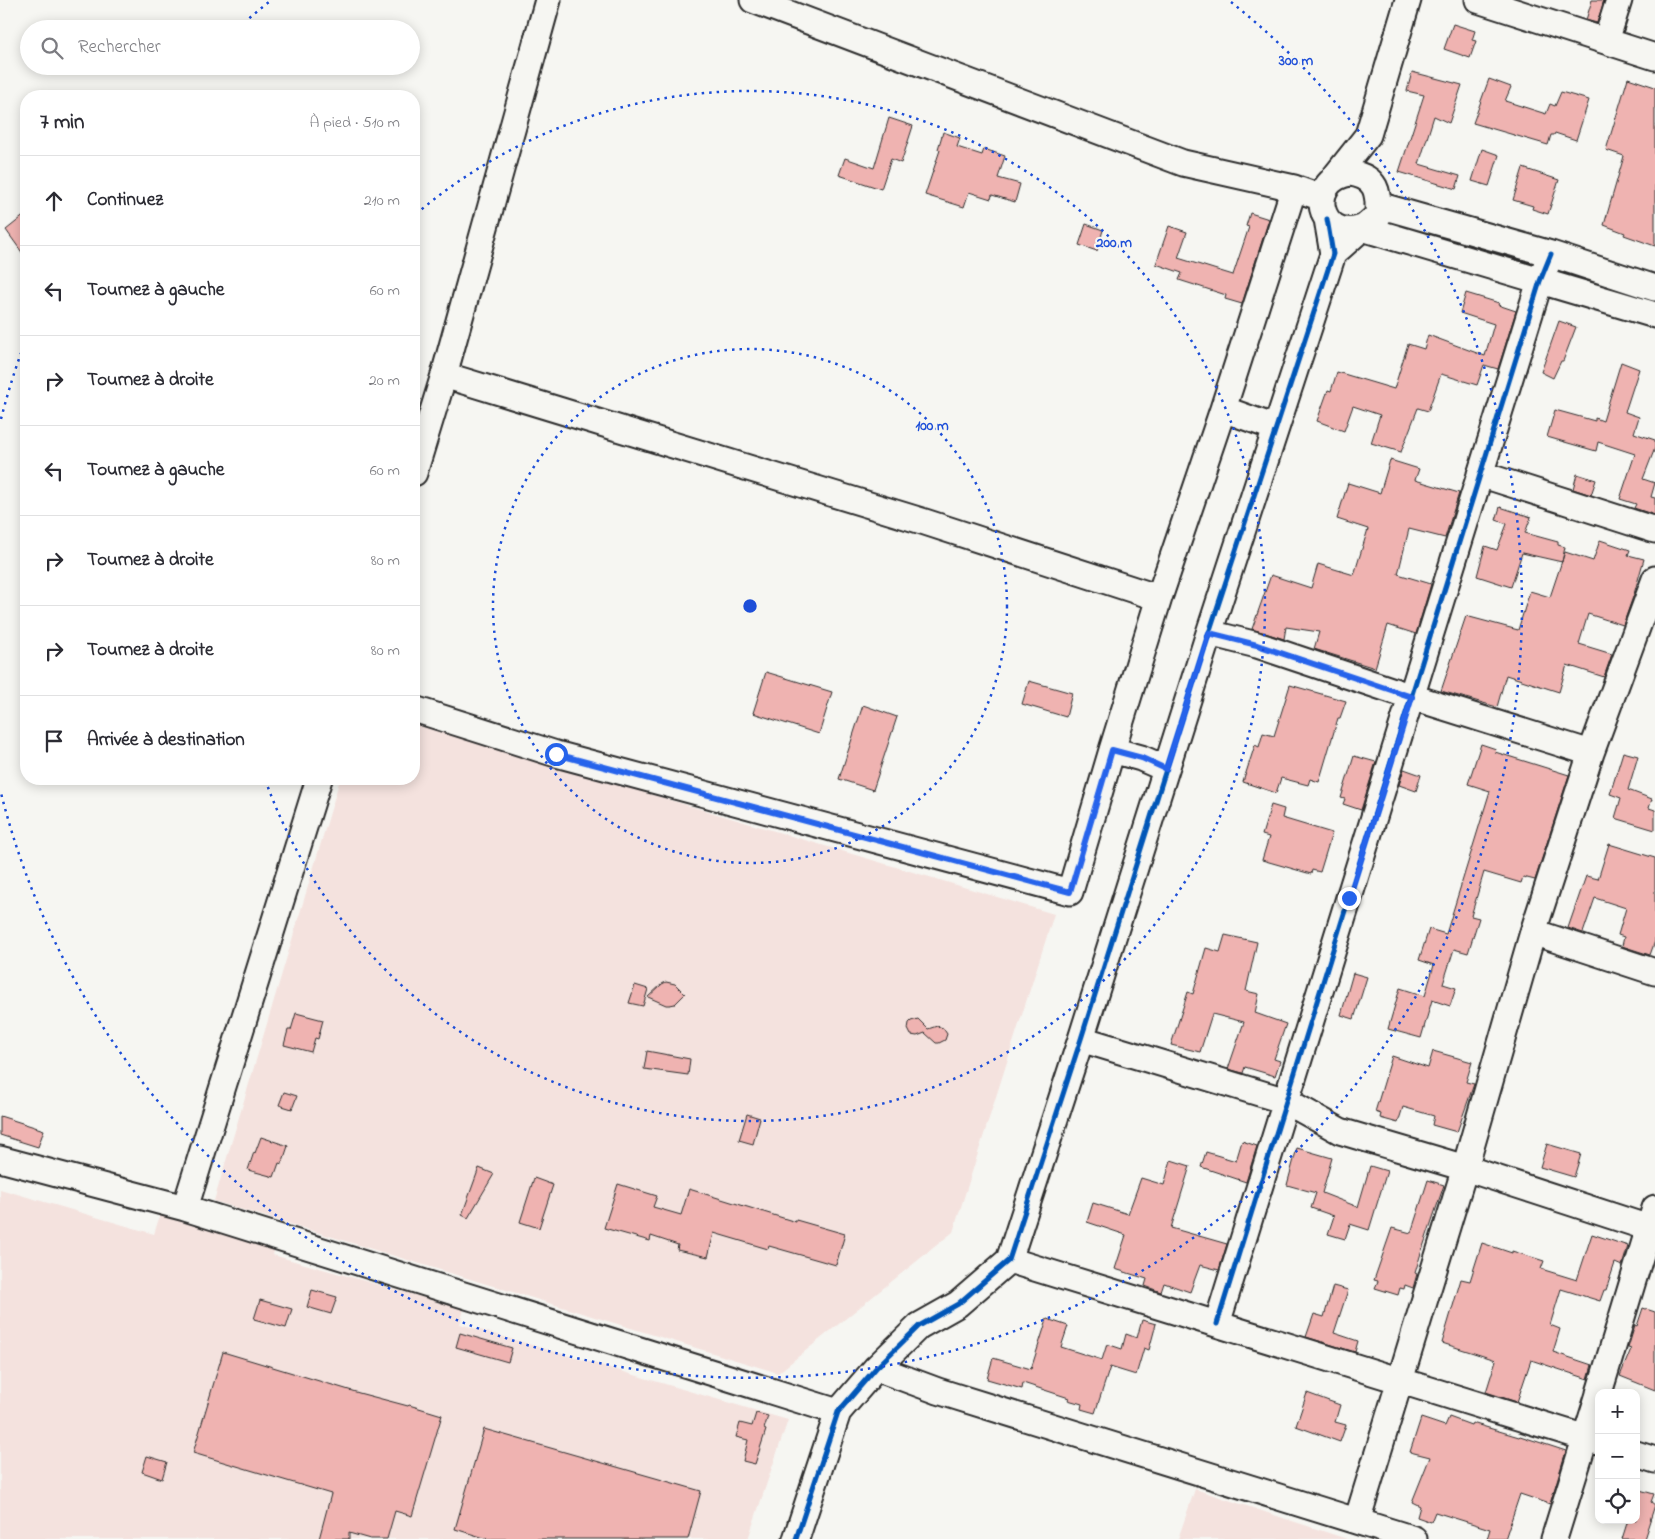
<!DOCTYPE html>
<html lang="fr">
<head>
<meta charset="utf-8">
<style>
	:root { --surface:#fff; --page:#f2f2f3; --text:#2b2b33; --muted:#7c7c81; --line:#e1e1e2 }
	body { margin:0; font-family:"Indie Flower",sans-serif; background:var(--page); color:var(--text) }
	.controls { position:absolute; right:15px; bottom:15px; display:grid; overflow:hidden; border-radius:10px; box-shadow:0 2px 12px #0003 }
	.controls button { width:45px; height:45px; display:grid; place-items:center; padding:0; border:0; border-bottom:1px solid var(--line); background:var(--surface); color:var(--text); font:25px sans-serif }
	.stop { position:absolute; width:15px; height:15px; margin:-11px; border:4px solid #2563eb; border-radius:50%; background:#fff }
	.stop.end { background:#2563eb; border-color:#fff; box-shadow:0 1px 5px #0008 }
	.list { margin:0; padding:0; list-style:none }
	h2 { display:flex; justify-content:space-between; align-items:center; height:65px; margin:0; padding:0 20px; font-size:21px }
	h2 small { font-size:16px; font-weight:400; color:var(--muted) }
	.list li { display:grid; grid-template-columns:32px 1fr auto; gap:15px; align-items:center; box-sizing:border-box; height:90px; padding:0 20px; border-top:1px solid var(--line) }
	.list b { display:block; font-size:19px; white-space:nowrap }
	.list em { font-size:16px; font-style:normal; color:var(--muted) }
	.icon { flex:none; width:28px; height:28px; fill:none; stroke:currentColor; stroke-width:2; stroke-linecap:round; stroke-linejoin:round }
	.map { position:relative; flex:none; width:1655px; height:1539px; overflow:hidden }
	.search { position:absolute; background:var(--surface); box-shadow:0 2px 12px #0003; left:20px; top:20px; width:400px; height:55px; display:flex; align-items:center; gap:12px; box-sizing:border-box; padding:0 18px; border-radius:28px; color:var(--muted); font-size:19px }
	.panel { position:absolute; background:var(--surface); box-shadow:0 2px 12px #0003; left:20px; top:90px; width:400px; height:695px; border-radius:20px }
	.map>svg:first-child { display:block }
	.built { fill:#f4e2de }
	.building { fill:#efb3b1; stroke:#2b2b2b }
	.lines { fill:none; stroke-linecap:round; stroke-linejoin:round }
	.minor-casing { stroke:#2b2b2b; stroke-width:29 }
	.minor { stroke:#f6f6f2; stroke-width:25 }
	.cycleway-casing { stroke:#f6f6f2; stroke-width:8 }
	.cycleway { stroke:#0057b8; stroke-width:5 }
	.route { stroke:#2563eb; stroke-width:6 }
	.ring { fill:none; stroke:#1d4ed8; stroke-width:2.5; stroke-dasharray:2.5 5 }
	.centre { fill:#1d4ed8; stroke:#f6f6f2; stroke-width:2.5 }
	.ring-label { font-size:15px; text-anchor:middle; font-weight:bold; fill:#1d4ed8; stroke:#f6f6f2; stroke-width:4; stroke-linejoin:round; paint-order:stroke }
</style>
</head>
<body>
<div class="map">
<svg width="1655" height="1539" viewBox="0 0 1655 1539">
	<rect width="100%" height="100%" fill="#f6f6f2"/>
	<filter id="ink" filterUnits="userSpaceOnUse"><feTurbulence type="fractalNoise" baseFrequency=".02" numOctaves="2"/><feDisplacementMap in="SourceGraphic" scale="10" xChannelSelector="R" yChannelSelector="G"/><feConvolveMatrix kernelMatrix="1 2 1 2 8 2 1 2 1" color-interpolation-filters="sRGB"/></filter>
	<g filter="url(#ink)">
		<!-- built -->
		<path class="built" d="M414,724L1054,914L953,1232L778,1373L214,1201L340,779H414Z
			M0,1189L154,1234L162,1209L276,1242L273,1255L464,1309L460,1324L788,1420L748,1539H0Z
			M1195,1489L1347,1539H1178Z"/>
		<!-- building -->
		<path class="building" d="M1592,0H1604L1597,23L1586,20Z
			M1453,24L1475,31L1472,40L1476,41L1470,58L1444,49Z
			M1412,72L1462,85L1449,123L1434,116L1419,164L1460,176L1456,189L1399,172L1424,95L1407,91Z
			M1628,78L1655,87V246L1624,235L1625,233L1604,225L1624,156L1606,150Z
			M1489,79L1511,87L1505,101L1546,114L1550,104L1555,106L1561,92L1589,100L1576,140L1555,133L1554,135H1551L1548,145L1473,123Z
			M889,118L913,126L901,163L891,159L881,189L839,175L845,158L874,168Z
			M943,132L960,138L957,147L982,155L984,149L1005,156L998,178L1020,184L1015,202L992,195L991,199L969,192L964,207L925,195L940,150L938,149Z
			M1482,149L1499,155L1489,186L1472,181Z
			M1523,168L1559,180L1548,214L1532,209L1533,206L1513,200Z
			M1250,213L1269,219L1242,304L1225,299L1226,295L1179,280L1182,273L1156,264L1169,226L1187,232L1178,258L1233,275L1249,227L1246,226Z
			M26,214V258L6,230Z
			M1086,224L1103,230L1097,251L1079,245Z
			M1466,293L1499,303L1498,305L1516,311L1498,369L1484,365L1477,385L1441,374L1428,411L1418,408L1401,452L1371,443L1380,415L1353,406L1344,431L1317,421L1328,390L1331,391L1337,372L1394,389L1408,344L1424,349L1428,335L1485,356L1494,324L1460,313Z
			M1559,321L1576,327L1563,361H1561L1553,378L1541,372Z
			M1621,362L1639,369L1625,412L1639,417L1634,433L1655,440V448L1643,479L1655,483L1651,497L1655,498V515L1634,508L1636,504L1620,499L1635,454L1598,442L1596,451L1547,437L1555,410L1595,421V418L1603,421Z
			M1390,460L1419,469L1415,480L1459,493L1445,538L1409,529L1398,574L1431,584L1416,634L1388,625L1375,668L1314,649L1319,632L1286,627L1284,639L1252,629L1271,575L1311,588L1318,564L1354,575L1368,529L1337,519L1348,483L1380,493Z
			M1577,474L1596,480L1591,495L1573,489Z
			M1500,507L1531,517L1525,533L1558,542V545L1565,547L1562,562L1522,553L1511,587L1477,576L1485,546L1497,550L1507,524L1496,520Z
			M1600,540L1630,550L1628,555L1644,559L1634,594L1623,625L1588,614L1579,644L1612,654L1604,677L1567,665L1559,692L1506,675L1497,707L1441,691L1466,616L1518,630L1530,591L1550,597L1565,552L1593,561Z
			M766,672L832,692L819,734L753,713Z
			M1029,681L1072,693L1066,717L1022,704Z
			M1290,685L1346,701L1340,718H1338L1319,782L1310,779L1308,785L1281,778L1276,793L1243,782L1255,745L1259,747L1263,733L1274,736Z
			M863,705L897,717L873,790L839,779Z
			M1481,744L1496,749L1495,752L1569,775L1535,880L1523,877L1521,883L1484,872L1471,916L1479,918L1468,953L1454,949L1443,984L1456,988L1450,1006L1432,1000L1421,1038L1388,1029L1400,988L1425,996L1434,965L1419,960L1429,929L1446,934L1490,791L1468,784Z
			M1623,752L1638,756L1628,790L1652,799L1649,808L1655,810V830L1615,818L1621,798L1610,794Z
			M1354,756L1376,762L1361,810L1343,804L1345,799L1341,798Z
			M1404,769L1421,775L1416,791L1399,785Z
			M1271,805L1284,809L1282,818L1332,833L1320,872L1312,870L1311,874L1262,860L1269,837L1262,835Z
			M1609,844L1655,858V941L1650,955L1622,946L1624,937L1618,935L1626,908L1595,898L1583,933L1568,928L1586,876L1598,879Z
			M1225,935L1257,942L1246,991L1259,994L1255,1013L1286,1024L1274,1059L1280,1061L1275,1076L1245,1067L1243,1073L1228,1069L1244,1022L1212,1014L1200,1052L1171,1045L1188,992L1193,994L1206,948L1220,952Z
			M1353,973L1367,977L1354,1019L1341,1015Z
			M666,982L675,984L685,994L675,1004L670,1005H666L648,997L662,984Z
			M635,985L648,989L643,1006L629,1003Z
			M296,1013L323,1020L318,1039L315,1038L311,1052L284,1045L288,1030H291Z
			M918,1019L928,1029L937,1026L943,1028L947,1034L945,1040L939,1043H936L925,1033L917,1036L911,1035L908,1029L909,1023L911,1021Z
			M647,1051L690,1059L688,1075L644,1069Z
			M1433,1051L1472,1062L1466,1082L1474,1084L1457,1132L1432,1125L1434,1116L1403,1107L1398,1123L1380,1118L1381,1114L1375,1112L1392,1056L1428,1068Z
			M284,1092L297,1096L292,1109L279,1105Z
			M747,1114L760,1118L753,1144L739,1140Z
			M0,1116L44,1130L38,1147L0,1135Z
			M261,1137L288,1146L282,1164L279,1163L274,1177L248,1170L254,1152L255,1153Z
			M1242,1141L1257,1146L1246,1182L1201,1167L1206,1152L1236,1161Z
			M1547,1144L1581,1154L1574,1177L1540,1167Z
			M1297,1148L1332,1158L1322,1193L1358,1207L1370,1166L1387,1171L1369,1230L1350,1224L1345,1239L1328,1234L1334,1216L1311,1208L1316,1193L1287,1185Z
			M1171,1160L1190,1166L1171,1228L1227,1244L1219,1270L1200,1265L1190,1292L1164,1283L1161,1292L1145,1286L1147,1279L1115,1269L1126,1235L1087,1222L1093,1203L1128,1214L1141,1178L1164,1185Z
			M479,1168L494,1174L468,1218L462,1215Z
			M534,1178L553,1185L539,1228L520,1222Z
			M1428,1180L1444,1185L1421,1253L1415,1273L1417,1274L1413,1288L1405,1285L1404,1289L1400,1288L1398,1295L1375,1288L1378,1281L1374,1280L1392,1228L1411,1233Z
			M618,1184L657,1196L653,1207L681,1215L689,1189L796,1222V1220L845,1234L836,1265L769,1246L768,1249L714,1233L708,1257L677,1250L678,1245L651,1236L650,1241L604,1228Z
			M1592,1234L1628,1246L1622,1266L1615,1263L1606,1290H1604L1600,1301L1561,1289L1550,1325L1560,1329L1553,1352L1592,1365L1588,1379L1531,1360L1517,1402L1486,1392L1496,1360L1442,1343L1461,1279L1470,1281L1482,1243L1512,1253V1251L1544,1261L1541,1269L1577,1280Z
			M1333,1286L1348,1290L1334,1333L1358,1341L1355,1352L1306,1337L1314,1314L1324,1317Z
			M312,1290L337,1297L331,1314L307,1307Z
			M260,1300L292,1309L286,1328L254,1319Z
			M1643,1308L1655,1312V1390L1620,1376L1631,1349L1628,1348L1635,1325L1637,1326Z
			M1047,1319L1068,1326L1061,1347L1102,1360L1107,1344L1122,1349L1126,1334L1137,1338L1142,1320L1156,1324L1149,1350L1144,1348L1136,1375L1110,1367L1095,1413L1081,1409L1082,1404L1068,1400L1069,1398L1023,1383L1022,1389L987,1379L993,1358L1031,1369Z
			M460,1333L512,1348L508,1362L456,1347Z
			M223,1352L359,1393L408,1406L409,1405L442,1415L412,1516L395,1511L387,1539H370L349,1533V1539H319L331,1494L193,1453Z
			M1307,1393L1340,1405L1335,1422L1346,1425L1340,1442L1296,1426Z
			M756,1413L768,1416L764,1429L766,1430L755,1464L743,1461L748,1440L736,1437L740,1423L752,1426Z
			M1449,1417L1471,1425L1472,1423L1519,1437L1520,1436L1566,1451L1550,1504L1520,1494L1505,1539H1487L1490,1529L1435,1512L1431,1522L1417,1517L1420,1506L1412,1502L1430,1457L1410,1452L1421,1418L1445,1426Z
			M484,1429L701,1491L688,1539H488L455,1529Z
			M147,1456L167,1462L162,1479L142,1472Z
			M1636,1489L1654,1494L1651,1502L1655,1505L1644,1539H1622L1628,1520H1636Z"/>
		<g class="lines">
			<defs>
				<path id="minor" d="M753,0L1183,163L1294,188L1322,198
					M1478,0L1655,57
					M1606,41L1619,0
					M1350,173C1377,177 1379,192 1378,216C1371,220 1367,227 1359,229C1320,241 1304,181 1350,173Z
					M1333,179L1368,135L1408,0
					M1378,205L1551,254L1655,288
					M1333,254L1362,228L1655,315
					M444,375L925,522L1159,598L1112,750
					M1223,409L1276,428
					M414,473L444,375L548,0
					M1480,474L1655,530
					M1159,598L1223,409L1294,188
					M1209,633L1257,645L1412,697L1591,753
					M414,709L556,754L1070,892L1112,750L1141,758L1166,769
					M1533,932L1655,972
					M1081,1039L1286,1101L1340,1131L1465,1168L1655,1230
					M0,1159L185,1208L838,1412
					M185,1208L319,779
					M1009,1260L1599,1442
					M1217,1324L1540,281L1551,254
					M876,1368L938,1391L1414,1539
					M1599,1393L1655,1208
					M1636,1454L1655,1460
					M1357,1521L1465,1168L1533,932L1591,753L1655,579
					M796,1539L838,1412L876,1368L919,1326L958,1304L1009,1260L1081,1039L1209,633L1333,254L1327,219
					M1554,1539L1599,1394"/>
			</defs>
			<!-- minor casing -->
			<use href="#minor" class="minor-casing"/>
			<!-- minor -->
			<use href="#minor" class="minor"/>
			<defs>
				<path id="cycleway" d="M1217,1324L1540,281L1551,254
					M796,1539L838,1412L876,1368L919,1326L958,1304L1009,1260L1081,1039L1209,633L1333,254L1327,219"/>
			</defs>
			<!-- cycleway casing -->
			<use href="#cycleway" class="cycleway-casing"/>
			<!-- cycleway -->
			<use href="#cycleway" class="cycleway"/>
		</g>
	</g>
	<g class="lines" filter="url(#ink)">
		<!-- route -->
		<path class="route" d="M556,754L1070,892L1112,750L1142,758L1166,769L1209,633L1257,645L1412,697L1349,898"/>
	</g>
	<!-- distance rings -->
	<g class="ring">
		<circle cx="750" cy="606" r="257"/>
		<path d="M416 214A515 515 0 1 1 266 782"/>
		<path d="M1 419A772 772 0 0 1 25 342M238 28A772 772 0 0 1 269 2M1231 2A772 772 0 1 1 1 793"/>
	</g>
	<circle cx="750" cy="606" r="8" class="centre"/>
	<g class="ring-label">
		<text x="1296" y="65">300 m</text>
		<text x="1114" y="247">200 m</text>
		<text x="932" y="430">100 m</text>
	</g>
</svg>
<div class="controls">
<button>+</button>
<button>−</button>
<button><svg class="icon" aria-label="locate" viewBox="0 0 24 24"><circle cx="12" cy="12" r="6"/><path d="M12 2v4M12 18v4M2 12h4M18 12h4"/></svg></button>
</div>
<div class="stop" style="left:556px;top:754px"></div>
<div class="stop end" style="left:1349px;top:898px"></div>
<div class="search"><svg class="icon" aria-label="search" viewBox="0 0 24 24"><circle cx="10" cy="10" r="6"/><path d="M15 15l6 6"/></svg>Rechercher</div>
<section class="panel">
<h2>7 min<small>À pied · 510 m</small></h2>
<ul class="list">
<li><svg class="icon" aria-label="ahead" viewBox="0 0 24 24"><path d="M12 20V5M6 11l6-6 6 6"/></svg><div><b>Continuez</b></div><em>210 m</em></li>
<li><svg class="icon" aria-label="left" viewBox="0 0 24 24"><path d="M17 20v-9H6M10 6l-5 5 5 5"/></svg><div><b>Tournez à gauche</b></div><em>60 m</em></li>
<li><svg class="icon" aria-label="right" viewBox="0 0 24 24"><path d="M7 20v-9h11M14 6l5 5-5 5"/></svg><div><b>Tournez à droite</b></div><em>20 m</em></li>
<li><svg class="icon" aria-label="left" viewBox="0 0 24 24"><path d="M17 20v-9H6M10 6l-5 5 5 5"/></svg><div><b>Tournez à gauche</b></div><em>60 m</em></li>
<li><svg class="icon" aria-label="right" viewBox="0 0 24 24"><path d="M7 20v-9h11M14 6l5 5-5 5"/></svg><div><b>Tournez à droite</b></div><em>80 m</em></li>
<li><svg class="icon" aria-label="right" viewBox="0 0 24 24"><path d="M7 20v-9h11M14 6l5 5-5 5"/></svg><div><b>Tournez à droite</b></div><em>80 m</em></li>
<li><svg class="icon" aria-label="arrive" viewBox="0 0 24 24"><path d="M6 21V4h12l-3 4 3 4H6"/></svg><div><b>Arrivée à destination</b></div></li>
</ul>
</section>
</div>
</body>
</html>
